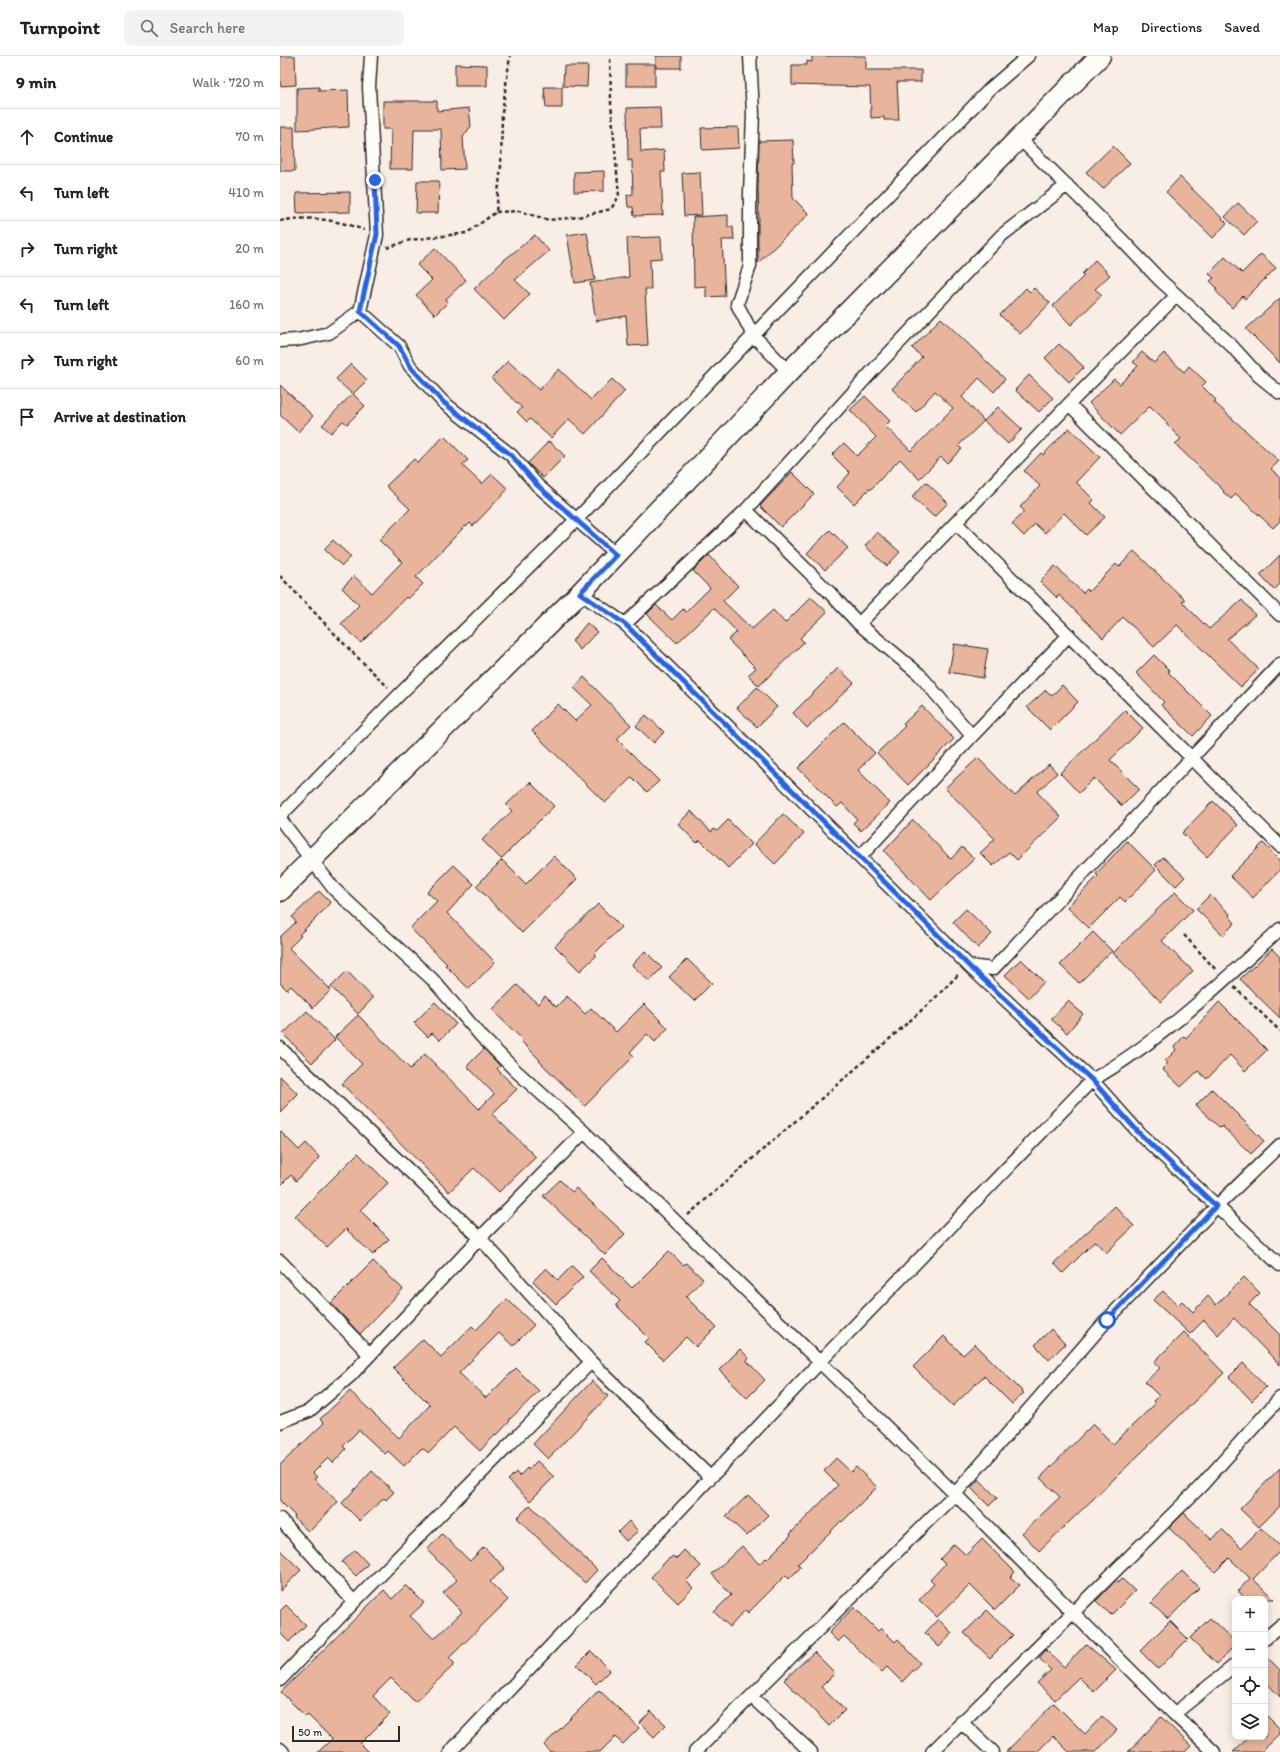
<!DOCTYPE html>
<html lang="en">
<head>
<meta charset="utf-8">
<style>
	:root { --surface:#fff; --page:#f2f2f2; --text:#202124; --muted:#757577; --line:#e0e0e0 }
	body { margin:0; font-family:Itim,sans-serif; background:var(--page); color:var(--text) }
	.controls { position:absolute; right:12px; bottom:12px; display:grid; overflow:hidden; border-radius:8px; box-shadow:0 2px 10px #0003 }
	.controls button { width:36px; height:36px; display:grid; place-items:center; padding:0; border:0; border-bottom:1px solid var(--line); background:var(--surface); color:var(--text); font:20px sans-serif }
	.scale { position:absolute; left:12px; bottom:10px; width:108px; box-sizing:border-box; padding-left:4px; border:2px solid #2b2b2b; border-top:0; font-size:11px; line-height:14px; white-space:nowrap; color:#2b2b2b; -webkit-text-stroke:3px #fdfcf7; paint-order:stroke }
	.stop { position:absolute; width:12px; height:12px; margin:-9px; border:3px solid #2563eb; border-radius:50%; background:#fff }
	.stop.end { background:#2563eb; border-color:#fff; box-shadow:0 1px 4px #0008 }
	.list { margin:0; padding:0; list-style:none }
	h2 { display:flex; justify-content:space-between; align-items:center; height:52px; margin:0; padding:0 16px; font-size:17px }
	h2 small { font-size:13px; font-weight:400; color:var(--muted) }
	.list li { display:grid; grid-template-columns:26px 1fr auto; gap:12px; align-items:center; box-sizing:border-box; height:56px; padding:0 16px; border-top:1px solid var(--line) }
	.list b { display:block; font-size:15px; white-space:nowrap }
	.list em { font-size:13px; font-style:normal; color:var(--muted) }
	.icon { flex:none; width:22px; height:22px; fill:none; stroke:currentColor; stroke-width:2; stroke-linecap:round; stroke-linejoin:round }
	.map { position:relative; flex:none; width:1000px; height:1696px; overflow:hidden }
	header { display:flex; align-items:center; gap:24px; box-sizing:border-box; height:56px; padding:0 20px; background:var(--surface); border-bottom:1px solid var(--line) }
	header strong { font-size:19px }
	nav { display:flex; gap:22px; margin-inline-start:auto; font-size:14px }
	.search { width:280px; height:36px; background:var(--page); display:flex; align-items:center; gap:10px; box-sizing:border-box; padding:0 14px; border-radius:8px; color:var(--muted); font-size:15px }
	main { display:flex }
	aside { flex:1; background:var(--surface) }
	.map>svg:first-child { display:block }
	.building { fill:#e9b49c; stroke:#2b2b2b }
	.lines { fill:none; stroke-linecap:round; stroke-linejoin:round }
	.minor-casing { stroke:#2b2b2b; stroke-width:15 }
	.primary-casing { stroke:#2b2b2b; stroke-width:23 }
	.path { stroke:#2b2b2b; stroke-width:2.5; stroke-dasharray:4 3; stroke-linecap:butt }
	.minor { stroke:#fdfcf7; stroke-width:12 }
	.primary { stroke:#fdfcf7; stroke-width:20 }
	.route { stroke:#2563eb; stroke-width:5 }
</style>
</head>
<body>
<header>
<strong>Turnpoint</strong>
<div class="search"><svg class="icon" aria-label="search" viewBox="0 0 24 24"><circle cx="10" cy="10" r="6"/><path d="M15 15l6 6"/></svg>Search here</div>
<nav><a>Map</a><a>Directions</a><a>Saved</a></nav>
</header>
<main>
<aside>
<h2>9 min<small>Walk · 720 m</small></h2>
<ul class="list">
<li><svg class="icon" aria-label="ahead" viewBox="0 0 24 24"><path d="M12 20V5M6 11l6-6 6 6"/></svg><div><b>Continue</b></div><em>70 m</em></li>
<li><svg class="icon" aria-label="left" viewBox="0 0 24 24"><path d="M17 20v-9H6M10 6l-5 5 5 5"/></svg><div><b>Turn left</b></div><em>410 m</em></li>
<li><svg class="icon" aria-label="right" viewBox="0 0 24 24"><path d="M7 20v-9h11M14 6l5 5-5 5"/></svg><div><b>Turn right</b></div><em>20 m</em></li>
<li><svg class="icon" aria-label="left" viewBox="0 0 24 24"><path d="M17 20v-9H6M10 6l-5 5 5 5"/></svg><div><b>Turn left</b></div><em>160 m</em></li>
<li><svg class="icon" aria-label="right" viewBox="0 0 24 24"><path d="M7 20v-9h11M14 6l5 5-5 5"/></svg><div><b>Turn right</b></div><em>60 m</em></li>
<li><svg class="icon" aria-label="arrive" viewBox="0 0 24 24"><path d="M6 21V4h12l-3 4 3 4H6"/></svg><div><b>Arrive at destination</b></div></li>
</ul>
</aside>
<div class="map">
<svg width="1000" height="1696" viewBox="0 0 1000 1696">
	<rect width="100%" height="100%" fill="#f9eee5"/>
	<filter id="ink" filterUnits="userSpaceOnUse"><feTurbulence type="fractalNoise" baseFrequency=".025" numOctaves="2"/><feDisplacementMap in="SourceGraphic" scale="8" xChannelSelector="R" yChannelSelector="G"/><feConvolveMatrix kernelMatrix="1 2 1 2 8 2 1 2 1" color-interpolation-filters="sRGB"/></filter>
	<g filter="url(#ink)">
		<!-- building -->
		<path class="building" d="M0,0H15L16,29L0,30Z
			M376,0H401V12H376Z
			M532,0H586V14H641V26H617L619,64H604V61L591,62L590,31L512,29V9H527V5L532,6Z
			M175,8L207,9V30H175Z
			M346,8H375V30H346Z
			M284,10H308L307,31L283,30Z
			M39,31V35L68,34L69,71L17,74V32Z
			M264,31H282V52H266Z
			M103,45H157V55L189,52L191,70L183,81L185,113L162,114L161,73H134L133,113H110L111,73H103Z
			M380,51L381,73H360L361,96L384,94L385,116H381L383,159L354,160L353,151H348L347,139L353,138L352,104L348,105L347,52Z
			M0,71H14L15,115H0Z
			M458,71L459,92L422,94L421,72Z
			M513,84L514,107H512L513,142L529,158L478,207V165H479L478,131L479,85Z
			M833,90L850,107L823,133L806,116Z
			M324,115V135L294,136V116Z
			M420,116L422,159L404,160L402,117Z
			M900,121L947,167L933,182L886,136Z
			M137,125H159L158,157H136Z
			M70,136V156L17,157L16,137Z
			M958,147L977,165L964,179L945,161Z
			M448,159V171H453L454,184H442L445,240L426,241V230L414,231L413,161Z
			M307,176L315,224L295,227L287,179Z
			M255,179L269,195L235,224L250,238L224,264L194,233L223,205Z
			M381,181L382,202L370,203L371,233H365L368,289L348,290L346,260L316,265L310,227L349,221L347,182Z
			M155,192L186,224L166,243L168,246L155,259L136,239L152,224L137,209Z
			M981,198L996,212L965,243L963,240L952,252L935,234L937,232L930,225L934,222L929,218L945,201L962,217Z
			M815,204L830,219L815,233L822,239L791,269L773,250L804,220L802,218Z
			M746,232L750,236L754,232L770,247L740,278L720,259Z
			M1000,242V307L966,273Z
			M661,262L725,323L714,336L699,322L682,341L704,365L678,390L682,393L667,407L661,401L639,423L620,403L590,434L589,433L574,448L557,431L570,417L552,399L564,387L577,400L596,381L570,354L585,340L610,365L605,370L631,395L673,352L655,335L636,356L612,333L642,301L632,292Z
			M779,288L804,311L789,326L765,302Z
			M862,296L874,307L884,297L904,316L909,310L926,326L922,330L936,344L934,346L999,405L991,413L1000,421V465L993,472L956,438L951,443L943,436L944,435L895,388L901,383L886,368L888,367L870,350L840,379L809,347L834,323L840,328L858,310L853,306Z
			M228,305L259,334L279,313L311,344L332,323L345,335L305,378L289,363L271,382L250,363L247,366L237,356L242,352L211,322Z
			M71,308L87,324L73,338L85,350L67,368L63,365L51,377L42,369L72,338L56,323Z
			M749,319L773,342L759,356L735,334Z
			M0,329L33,360L18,376L0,359Z
			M718,351L742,373L728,388L704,365Z
			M789,372L820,401L796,426L814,444L811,447L825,461L806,479L784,457L765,477L755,468L744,480L732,468L744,455L740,451L760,430L744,415L761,397L763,399Z
			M164,380L188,404L182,409L202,428L212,418L228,433L193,470L190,467L186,471L185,470L163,493L136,521L143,528L128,543L126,541L81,587L61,568L79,549L62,532L74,520L92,537L122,506L99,484L130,453L106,430L134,403L138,407Z
			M269,385L285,400L263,422L248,407Z
			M512,416L534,438L501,471L480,450Z
			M646,426L668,447L654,461L632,441Z
			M550,474L568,492L545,514L527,497Z
			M597,476L620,496L607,510L585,490Z
			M53,484L71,501L62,510L44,493Z
			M854,495L905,544L902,546L929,573L962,544L975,559L947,583L979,613L961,631L897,569L874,591L843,561L823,582L779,539L777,542L760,525L775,510L803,537L807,533L809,535L836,508L839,511Z
			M429,499L458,530L443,545L472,573L493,554L505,567L531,541L547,556L520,582L524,586L479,630L468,619L476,612L448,584L457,576L434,552L397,587L367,558L376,549L392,564L403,553L406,556L430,532L413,515Z
			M1000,499V528L994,534L980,519Z
			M307,567L317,576L300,594L292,585Z
			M674,588L708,593L703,622L669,616Z
			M874,599L890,615L888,616L932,660L913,680L881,649L884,646L856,617Z
			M558,612L574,627L527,672L513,657Z
			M304,621L351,669L337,683L379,725L367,736L352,721L325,747L252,675L278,648L295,665L312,649L294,632Z
			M782,629L798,646L770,674L747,651L766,634L772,640Z
			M477,631L497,651L477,671L457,652Z
			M642,650L674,683L628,729L597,697L625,670L623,668Z
			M845,654L863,672L830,704L859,733L842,750L814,722L799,737L780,717Z
			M366,659L384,676L374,687L356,670Z
			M564,666L595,697L578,714L610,747L581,775L573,767L577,763L562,747L557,751L518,712Z
			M698,702L735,740L769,708L777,717L757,736L781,761L737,804L729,796L713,810L700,797L715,783L665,732Z
			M250,726L274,750L221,803L202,784L232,755L226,749Z
			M933,745L958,769L927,801L902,777Z
			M411,755L431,776L434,773L437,775L448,764L472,788L448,812L420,784L417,787L398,768Z
			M503,758L524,778L495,808L474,788Z
			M633,764L671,803L682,791L694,803L651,844L604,795Z
			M847,785L876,814L845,846L840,841L809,872L787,851L818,820L816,818Z
			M983,787L1000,804V814L973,842L950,820Z
			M274,800L297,823L242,877L196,830L222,804L246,828Z
			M883,801L905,821L896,830L875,809Z
			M174,809L194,828L167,857L215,906L189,933L165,909L167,908L130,872L157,845L147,836Z
			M39,835L51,847L19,879L21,880L9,892L51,934L33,952L11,930L7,934L0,927V881L16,866L12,861Z
			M895,836L913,854L882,885L913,915L881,946L833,897Z
			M930,839L950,858L949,860L955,867L943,879L916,853Z
			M318,848L341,871L314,898L316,900L300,915L275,890Z
			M686,853L712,878L698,892L673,866Z
			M813,876L832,895L799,927L780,909Z
			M992,893L1000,901V962L960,923Z
			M365,895L382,912L369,925L352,909Z
			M407,903L432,927L414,945L389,921Z
			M741,903L764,926L749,942L725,919Z
			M67,915L93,942L78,958L51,931Z
			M237,929L258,948L265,940L276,951L287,940L305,958L311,952L336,976L364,948L388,972L375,986L367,978L350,996L354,1000L305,1050L259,1005L260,1004L241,985L242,983L212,954Z
			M788,945L803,958L787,977L771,963Z
			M155,946L176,968L160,984L152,977L148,981L134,967Z
			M939,946L987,994L965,1015L950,999L927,1023L918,1015L901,1031L882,1013L888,1007L885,1005L896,994L894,991L904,980L906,982Z
			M27,955L55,984L32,1007L3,978Z
			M78,959L130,1013L145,998L199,1053L214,1038L187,1010L204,993L220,1010L217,1013L237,1033L212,1058L256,1101L219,1136L194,1112L169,1136L62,1028L82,1008L55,981Z
			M0,1020L18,1038L0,1056Z
			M932,1033L984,1085L971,1098L942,1070L940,1072L916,1049Z
			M0,1075L19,1094L26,1087L40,1102L16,1125L11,1119L0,1130Z
			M78,1097L108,1127L80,1154L109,1183L93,1199L66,1173L47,1191L15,1160Z
			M280,1124L292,1136L296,1132L345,1178L325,1199L263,1140Z
			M835,1150L854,1170L826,1197L815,1185L783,1217L774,1207Z
			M389,1195L403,1209L406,1207L423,1223L406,1241L436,1271L416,1291L406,1281L383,1304L365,1286L369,1282L336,1249L340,1245L309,1215L322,1202L352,1232Z
			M93,1205L123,1233L80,1278L51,1247Z
			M292,1210L303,1221L276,1248L253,1225L266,1212L278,1224Z
			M964,1221L980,1237L969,1248L1000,1279V1309L954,1262L938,1279L924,1264L910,1278L873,1244L883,1235L898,1249L902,1245L913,1256L928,1240L936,1249Z
			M227,1243L254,1269L233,1290L219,1277L179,1317L206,1342L236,1312L259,1335L229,1364L230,1365L217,1379L216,1378L200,1395L174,1371L149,1397L142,1392L124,1410L108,1395L105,1398L79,1374L63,1390L66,1393L53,1407L48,1402L33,1417L37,1421L34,1423L58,1446L29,1476L14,1462L15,1460L0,1445V1409L44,1367L40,1363L70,1335L119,1382L150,1349L113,1312L143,1283L161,1301L192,1270L196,1274Z
			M771,1273L785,1288L769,1304L755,1289Z
			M904,1276L944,1317L759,1495L742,1477L780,1441L760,1422L813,1368L833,1388L875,1348L873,1345L879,1340L865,1326L880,1312L874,1306Z
			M664,1280L683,1299L695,1288L744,1337L732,1348L704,1320L673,1350L633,1311Z
			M460,1293L469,1302L467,1305L485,1324L467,1342L439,1314Z
			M963,1307L986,1331L972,1345L949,1321Z
			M312,1325L328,1340L268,1403L253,1388Z
			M556,1402L571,1416L576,1411L597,1431L562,1466L561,1465L518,1508L521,1511L509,1523L506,1519L468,1557L465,1554L450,1571L434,1556L451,1539L432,1518L462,1490L479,1508L486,1502L487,1503L511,1479L510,1478L558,1429L544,1415Z
			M257,1405L274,1421L250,1445L228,1424L236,1416L239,1420L247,1412L248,1414Z
			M1000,1412V1450L979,1471L960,1453Z
			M92,1415L114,1436L106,1444L104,1442L80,1465L62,1447Z
			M699,1423L717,1442L709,1450L691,1432Z
			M468,1439L488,1459L467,1480L446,1460Z
			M250,1449L317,1514L305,1527L237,1462Z
			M904,1457L932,1484L942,1473L961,1492L981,1472L1000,1490V1495L973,1523L994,1543H966L958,1535L970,1522L949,1502L935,1516L889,1472Z
			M349,1465L358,1475L346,1485L338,1476Z
			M162,1478L190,1505L204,1491L225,1512L210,1526L228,1544L169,1602L175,1608L135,1646L111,1622L93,1640L110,1658L80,1688L88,1696H38L52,1683L28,1659L26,1661L1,1636L104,1534L112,1543L126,1529L144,1547L130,1560L154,1583L182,1556L163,1537L177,1524L147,1494Z
			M702,1483L735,1516L730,1521L740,1529L715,1554L690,1529L657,1561L639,1544L654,1528L650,1524L665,1508L660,1503L674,1488L686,1499Z
			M0,1494L21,1514L0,1535Z
			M75,1494L88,1508L76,1520L62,1506Z
			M404,1494L421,1510L406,1525L413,1532L398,1547L371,1521L386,1505L393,1500L396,1503Z
			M902,1515L919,1532L888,1563L871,1547Z
			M842,1523L855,1535L831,1559L816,1545L835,1525L837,1527Z
			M6,1549L26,1569L9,1586L0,1577V1555Z
			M574,1551L598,1575L601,1572L615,1586L618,1583L640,1607L622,1626L607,1611L602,1616L564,1580L558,1586L549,1577Z
			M707,1554L733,1579L710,1602L684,1577Z
			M930,1562L955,1586V1589L937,1608L910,1582Z
			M658,1563L672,1577L659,1591L645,1577Z
			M890,1565L908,1583L878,1613L860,1595Z
			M806,1588L836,1614L814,1636L799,1621L775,1644L757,1627L771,1614L759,1602L766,1594L784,1611Z
			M311,1595L330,1614L316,1628L297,1609Z
			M534,1596L555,1617L541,1631L565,1654L549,1670L504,1624Z
			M985,1599L1000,1614V1641L985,1625Z
			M319,1634L359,1672L343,1688L335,1681L320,1696H270L264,1689Z
			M774,1647L805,1678L822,1660L837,1674L816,1696H789L773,1680L757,1696H726Z
			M371,1655L386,1669L374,1681L360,1667Z
			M985,1658L1000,1673V1678L981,1696H953L969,1681H985Z
			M881,1661L911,1690L905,1696H848Z"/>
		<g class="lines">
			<defs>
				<path id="minor" d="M91,0L89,31L97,179L80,255L119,290L130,310L163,346L231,399L257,429L337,499
					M470,0L473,58L470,137V210L457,248L473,279L509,316
					M738,81L840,182L880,224L950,288L979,320L1000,337
					M0,285L17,284L49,277L80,255
					M789,348L1000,559
					M466,454L549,536L579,568L639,618L692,680
					M676,467L1000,790
					M300,537L345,568L689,910L812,1024C882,984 941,927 1000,873
					M345,568L466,454L596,311L722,179L787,129
					M579,568L789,348L896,240
					M0,760L118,640L296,464L710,33L748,0
					M0,763L54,833L100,876L152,923L202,981L236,1015L304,1076L675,1438L894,1658L934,1696
					M580,801L692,680L789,579
					M689,910L713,913L1000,608
					M0,992L200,1182L311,1306L430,1421
					M0,1205L90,1299
					M0,1366L29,1355L70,1320L200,1182L304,1076
					M0,1463L74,1546L0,1624
					M74,1546L311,1306
					M985,1583L1000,1570
					M472,1641L531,1696
					M894,1658L955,1609
					M681,1666L713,1696
					M0,1693L3,1696
					M170,1696L540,1306L812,1024L860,1078L1000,1209
					M415,1696L675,1438L827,1264L937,1150L1000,1089
					M652,1696L921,1430L1000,1342"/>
				<path id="primary" d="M0,835L300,537L509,316L820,0"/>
			</defs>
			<!-- minor casing -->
			<use href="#minor" class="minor-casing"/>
			<!-- primary casing -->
			<use href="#primary" class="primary-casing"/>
			<!-- path -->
			<path class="path" d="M216,156L239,155L269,164L298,161L331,153L339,140L331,47L330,0
				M0,165C27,159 58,164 84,174
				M107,192L130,184L187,177L216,156L221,110L222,57L230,0
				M0,520L70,594L108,631
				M904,879L937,915
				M954,931L1000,975
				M408,1159L614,979L654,943L679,918"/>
			<!-- minor -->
			<use href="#minor" class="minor"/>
			<!-- primary -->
			<use href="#primary" class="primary"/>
		</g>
	</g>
	<g class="lines" filter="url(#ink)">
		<!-- route -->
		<path class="route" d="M95,124L97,178L80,255L119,290L130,310L163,346L231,399L257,429L336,499L300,537L345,568L689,910L812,1024L860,1078L936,1150L827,1264"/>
	</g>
</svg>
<div class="controls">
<button>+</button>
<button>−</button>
<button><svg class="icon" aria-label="locate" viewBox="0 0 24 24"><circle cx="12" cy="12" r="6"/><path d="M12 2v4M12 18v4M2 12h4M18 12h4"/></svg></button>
<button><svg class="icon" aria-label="layers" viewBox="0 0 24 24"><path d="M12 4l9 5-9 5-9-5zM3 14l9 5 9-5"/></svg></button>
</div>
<div class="scale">50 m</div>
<div class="stop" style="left:827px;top:1264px"></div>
<div class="stop end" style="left:95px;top:124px"></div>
</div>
</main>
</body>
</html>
